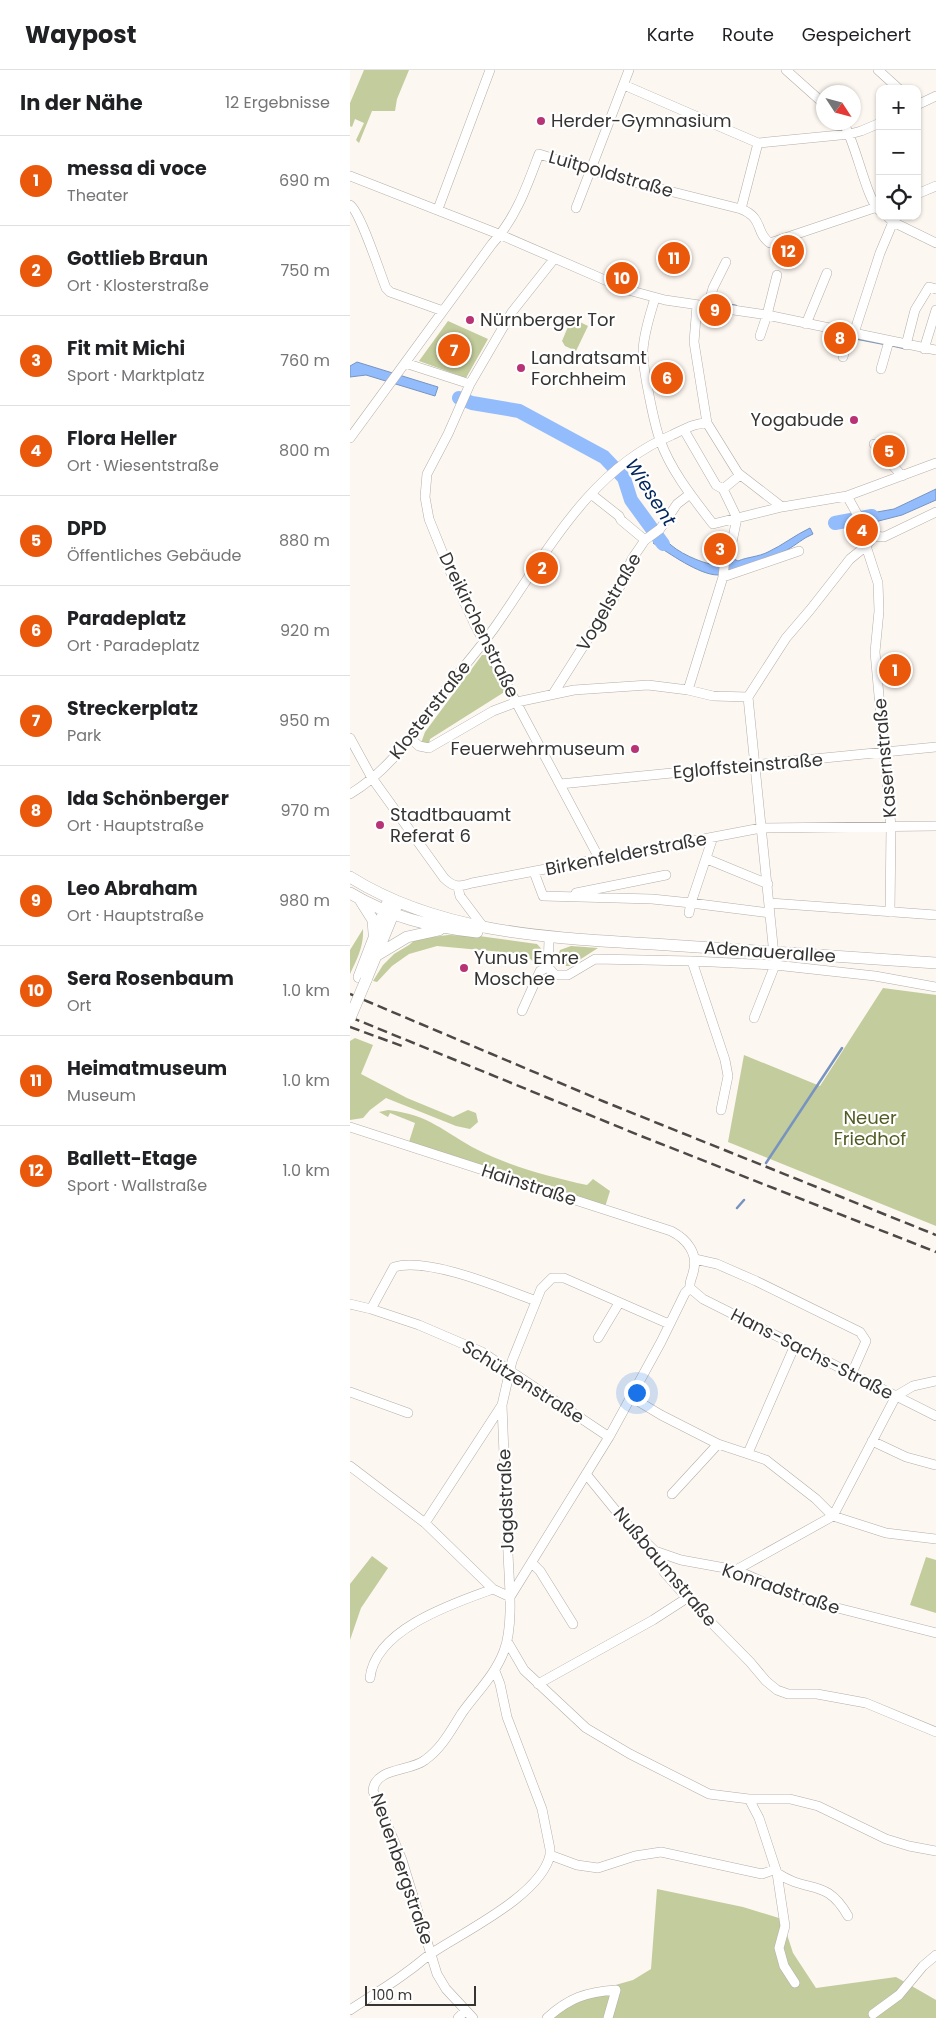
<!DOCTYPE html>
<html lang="de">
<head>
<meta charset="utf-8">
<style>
	:root { --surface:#fff; --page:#f2f2f2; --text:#202124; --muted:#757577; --line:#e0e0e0; --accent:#ea580c }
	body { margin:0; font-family:Poppins,sans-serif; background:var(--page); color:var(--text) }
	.controls { position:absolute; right:15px; top:15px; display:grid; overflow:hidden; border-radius:10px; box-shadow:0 1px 4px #0004 }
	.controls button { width:45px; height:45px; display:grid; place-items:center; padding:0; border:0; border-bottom:1px solid var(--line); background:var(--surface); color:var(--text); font:25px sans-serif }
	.compass { position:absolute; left:466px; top:15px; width:45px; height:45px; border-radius:50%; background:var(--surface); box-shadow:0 1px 4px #0004; rotate:126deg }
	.scale { position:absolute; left:15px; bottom:12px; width:111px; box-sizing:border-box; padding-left:5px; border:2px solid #373533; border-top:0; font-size:14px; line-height:18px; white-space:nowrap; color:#373533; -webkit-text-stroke:4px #fff; paint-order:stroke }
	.you { position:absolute; left:286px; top:1322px; width:18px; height:18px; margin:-12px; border:4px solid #fff; border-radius:50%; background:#1a73e8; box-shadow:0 0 0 8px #1a73e833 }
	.badge { display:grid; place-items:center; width:32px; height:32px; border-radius:50%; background:var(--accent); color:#fff; font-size:16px; font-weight:700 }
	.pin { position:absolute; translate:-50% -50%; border:2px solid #fff; box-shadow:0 1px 5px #0006 }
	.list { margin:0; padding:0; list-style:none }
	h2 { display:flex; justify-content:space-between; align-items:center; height:65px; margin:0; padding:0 20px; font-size:21px }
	h2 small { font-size:16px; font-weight:400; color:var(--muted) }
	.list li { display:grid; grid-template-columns:32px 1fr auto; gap:15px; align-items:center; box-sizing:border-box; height:90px; padding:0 20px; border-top:1px solid var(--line) }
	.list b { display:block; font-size:19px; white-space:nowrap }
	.list p { margin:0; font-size:16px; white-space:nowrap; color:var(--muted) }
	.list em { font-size:16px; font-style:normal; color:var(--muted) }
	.icon { flex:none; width:28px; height:28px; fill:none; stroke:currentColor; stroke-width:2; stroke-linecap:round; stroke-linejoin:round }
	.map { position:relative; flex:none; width:586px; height:1948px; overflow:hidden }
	header { display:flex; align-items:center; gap:30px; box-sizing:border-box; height:70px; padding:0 25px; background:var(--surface); border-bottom:1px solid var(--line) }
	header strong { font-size:24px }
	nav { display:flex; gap:28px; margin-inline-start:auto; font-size:18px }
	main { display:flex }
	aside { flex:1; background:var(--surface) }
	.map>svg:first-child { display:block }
	.green { fill:#c3cc9c }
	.water { fill:#93bcfd; stroke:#7794c0 }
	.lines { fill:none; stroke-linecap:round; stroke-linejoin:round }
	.stream { stroke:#7794c0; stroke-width:2.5 }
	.river { stroke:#93bcfd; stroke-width:14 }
	.minor-casing { stroke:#b4aea8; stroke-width:10 }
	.major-casing { stroke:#b4aea8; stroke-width:12 }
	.minor { stroke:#fff; stroke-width:9 }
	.major { stroke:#fff; stroke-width:11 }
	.rail { stroke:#4c4947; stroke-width:2.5; stroke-dasharray:10 5; stroke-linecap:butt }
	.major-bridge-casing { stroke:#b4aea8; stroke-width:12; stroke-linecap:butt }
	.major-bridge { stroke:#fff; stroke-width:11 }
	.poi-dot { fill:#b83376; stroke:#fff; stroke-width:2 }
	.labels { text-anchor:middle; stroke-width:4.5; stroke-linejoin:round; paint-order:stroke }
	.poi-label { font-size:18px; fill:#373533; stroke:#fff; text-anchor:start }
	.street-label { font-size:18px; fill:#373533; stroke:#fff }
	.park-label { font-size:18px; fill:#535c23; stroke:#fff }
	.water-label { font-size:19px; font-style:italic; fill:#01255c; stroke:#fff }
</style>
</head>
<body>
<header>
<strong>Waypost</strong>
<nav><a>Karte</a><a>Route</a><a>Gespeichert</a></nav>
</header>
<main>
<aside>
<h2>In der Nähe<small>12 Ergebnisse</small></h2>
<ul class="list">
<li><span class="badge">1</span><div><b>messa di voce</b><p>Theater</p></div><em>690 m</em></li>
<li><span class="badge">2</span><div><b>Gottlieb Braun</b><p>Ort · Klosterstraße</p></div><em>750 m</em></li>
<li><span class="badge">3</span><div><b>Fit mit Michi</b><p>Sport · Marktplatz</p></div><em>760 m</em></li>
<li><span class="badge">4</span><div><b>Flora Heller</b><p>Ort · Wiesentstraße</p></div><em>800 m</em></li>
<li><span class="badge">5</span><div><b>DPD</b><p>Öffentliches Gebäude</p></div><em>880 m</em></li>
<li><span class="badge">6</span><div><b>Paradeplatz</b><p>Ort · Paradeplatz</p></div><em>920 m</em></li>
<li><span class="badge">7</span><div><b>Streckerplatz</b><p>Park</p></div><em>950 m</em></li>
<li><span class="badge">8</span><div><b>Ida Schönberger</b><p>Ort · Hauptstraße</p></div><em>970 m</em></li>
<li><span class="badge">9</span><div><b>Leo Abraham</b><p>Ort · Hauptstraße</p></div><em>980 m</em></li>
<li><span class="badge">10</span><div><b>Sera Rosenbaum</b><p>Ort</p></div><em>1.0 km</em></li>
<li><span class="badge">11</span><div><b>Heimatmuseum</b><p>Museum</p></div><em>1.0 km</em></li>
<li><span class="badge">12</span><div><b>Ballett-Etage</b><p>Sport · Wallstraße</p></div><em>1.0 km</em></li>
</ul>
</aside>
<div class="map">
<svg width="586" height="1948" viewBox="0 0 586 1948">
	<rect width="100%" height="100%" fill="#fdf7f1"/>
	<!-- green -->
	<path class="green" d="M14,0H59L47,29L45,41H22L9,73L6,70L14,53L5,49L2,57L0,56V33Z
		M226,250L238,256L226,281L215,276L212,271L220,252Z
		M98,251L138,269L116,308L69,291Z
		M132,585H136L156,621L80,669L79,674L71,673L75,662Z
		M13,859C14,876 7,889 0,904V880Z
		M98,865L129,866L187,874L197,885L188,896L175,884L87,876L59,884L42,896L27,912L23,911L33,895L44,884L59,875L66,869Z
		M221,876L248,878L220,896H214L207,889L210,880Z
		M533,918L586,925V1156L378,1072L394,985L470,1016Z
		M5,968L23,975L11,1004L57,1028L103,1047L118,1040L126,1043L128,1052L120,1059L106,1056L36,1028L20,1040L13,1048L0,1050V971Z
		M38,1040C81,1045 93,1062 128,1080C162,1097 201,1107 237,1115L243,1109L260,1121L255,1137L59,1072L65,1053L40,1043L38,1047L29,1042Z
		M22,1486L38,1498L11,1538L0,1570V1514Z
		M576,1487L586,1490V1543L560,1535Z
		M307,1819L393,1837L432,1849L443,1883L466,1918L546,1907L586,1930V1948H197L234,1924L283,1910L301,1899Z"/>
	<!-- water -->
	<path class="water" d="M7,292L88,317L85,326L16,305L0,307V296Z
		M586,419V430L552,445L517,454L510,445L544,439Z
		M460,458L463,464C453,468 446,475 437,480C421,488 386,504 368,505C349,505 319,483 303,473L312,465C314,466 315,469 317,471C326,482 351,493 365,495L366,489L382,493L384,489L388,491C397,487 408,487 418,482C433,475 445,465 460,458Z"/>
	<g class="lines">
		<!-- stream -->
		<path class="stream" d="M363,231L386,236
			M509,269L535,274
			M541,275L554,278
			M416,1093L492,978
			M387,1138L394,1130"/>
		<!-- river -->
		<path class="river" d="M109,328L122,333L169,341L254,387L274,408L281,430L313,474
			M485,453L522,446"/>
		<defs>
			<path id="minor" d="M436,0L473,33
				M528,0L549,19
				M274,15L408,73L500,64L511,61L530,53
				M567,35L586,26
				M493,52C506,73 516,128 529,140
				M0,106L151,165L278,220L315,230L417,245L586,280
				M567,124L586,116
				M0,135C10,141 30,203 36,218L40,222L93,241
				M226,138L279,0
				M88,139L140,0
				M391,139L408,73
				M537,146L543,152L586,173
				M204,189L162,242L120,314L98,364L77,404L75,427L79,449L100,501L125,555L249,788
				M305,228C300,245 294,262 293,280C293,295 296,311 299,325C302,340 305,356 310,370C321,401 343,428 363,454L432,437L497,426L586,393
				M347,235L344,272L357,353L388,403L432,437
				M358,236L363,218L376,192
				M456,254L477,203
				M504,263L530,183L543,152
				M410,266L417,245L427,205
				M556,275L565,240L579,217L586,219
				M574,279L586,240
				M493,287L500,262
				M55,293L120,314
				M531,299L539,271
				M334,360L366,415L373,419L387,448L382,472L375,488L373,507L338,620
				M0,368L142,174C166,148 177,116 189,84L259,106L391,139C414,148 405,163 420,173L530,136
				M524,374L552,406
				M373,419L390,405
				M241,424L269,446L271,450L295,470
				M497,426L516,460L524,466L534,467L586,442
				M516,476L528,513L529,541L525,582L541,757L540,842
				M373,507L449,481
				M203,624L267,523L282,489L295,470L310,459L327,434L340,424
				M398,627L425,895L404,948
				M398,627L436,568L460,540L500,489L516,476L524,466
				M0,668L22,708L94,808C104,818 109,817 122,813L411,758L586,756
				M61,669L69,676L79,678L143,641L167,632L224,620L298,615L338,620L363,626L398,627
				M210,714L586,677
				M0,724C40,700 63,664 89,628C107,604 128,581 145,557C195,486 238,400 322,365C333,360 344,353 357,353
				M363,767L341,833L420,843
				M357,789L418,814
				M184,802L193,826L302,829L341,833L339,843
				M108,817L110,826L134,858
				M226,823L316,805
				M420,833L586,845
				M199,870L198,897L205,905H218L245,889L342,891L425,895L525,906L586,917
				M342,891L375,990L378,1006L371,1040
				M172,941L190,901L198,897
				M0,1057L321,1161C337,1169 349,1184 343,1203C342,1208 339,1212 340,1218
				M345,1189L367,1194L406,1211L510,1262L516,1271L502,1303
				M340,1218L353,1229L586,1346
				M0,1234L21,1239L69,1255L132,1282L259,1367
				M21,1239L44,1197C79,1187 151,1218 186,1231
				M248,1268L269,1233
				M0,1322L58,1343
				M281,1327L311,1345L368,1374L416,1390L466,1429L483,1446L536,1463L586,1469
				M522,1371L556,1387L585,1395
				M398,1383L445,1275
				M0,1396L75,1453L143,1519L160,1527
				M236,1404L275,1452L305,1481L314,1502L337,1528L400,1592L416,1611L427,1620L438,1624H467L516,1633L586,1662
				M322,1424L368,1374
				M75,1453L152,1335L162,1291L191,1219L202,1208H214L319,1254
				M305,1481L331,1490L386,1500L452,1529L586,1563
				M182,1493L190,1501L223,1554
				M386,1500L483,1446L546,1326L563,1316L586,1311
				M160,1527L259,1367L311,1272L335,1223L340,1218
				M157,1571L174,1600L236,1658L280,1684L359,1724L399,1729H440L468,1736L536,1769L559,1776L586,1781
				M145,1601L150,1614L157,1647L192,1739L200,1779V1785
				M20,1608C25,1559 104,1533 143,1519
				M188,1614L303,1550L337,1528
				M399,1729L409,1748L427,1803L435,1856L429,1878L434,1896L445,1913
				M427,1803C458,1824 476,1807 498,1846
				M0,1940C19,1927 39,1916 57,1902C66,1896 73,1889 82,1883C115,1861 191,1825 200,1785L227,1795L248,1798L285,1786L311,1782L412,1804L426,1799
				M523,1944L549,1925L573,1896L586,1885
				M108,1948L115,1941
				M123,1948L96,1919L87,1904L52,1790L23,1721C25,1697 60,1702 75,1690C92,1678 101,1660 112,1643C127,1622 145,1605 154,1581C164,1555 159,1510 158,1483C156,1434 154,1384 152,1335
				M197,1948C219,1928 236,1922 266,1920L258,1948"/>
			<path id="major" d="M0,807C99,869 221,868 333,876C418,881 502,887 586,893
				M0,823C40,847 81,857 127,862
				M11,831L23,850L24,863
				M27,885L57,867L89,860
				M9,907L37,834
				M16,910L46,837"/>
		</defs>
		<!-- minor casing -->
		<use href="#minor" class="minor-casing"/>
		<!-- major casing -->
		<use href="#major" class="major-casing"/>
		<!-- minor -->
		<use href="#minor" class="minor"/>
		<!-- major -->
		<use href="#major" class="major"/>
		<!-- rail -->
		<path class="rail" d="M0,924L255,1032L586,1165
			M0,947L291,1066L586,1182
			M0,957L52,976"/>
		<defs>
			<path id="major-bridge" d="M0,948L16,910"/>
		</defs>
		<!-- major-bridge casing -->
		<use href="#major-bridge" class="major-bridge-casing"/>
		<!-- major-bridge -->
		<use href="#major-bridge" class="major-bridge"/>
	</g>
	<!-- markers -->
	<g class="poi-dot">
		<circle cx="191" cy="51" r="5"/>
		<circle cx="120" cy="250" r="5"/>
		<circle cx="171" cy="298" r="5"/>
		<circle cx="504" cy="350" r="5"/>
		<circle cx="285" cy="679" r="5"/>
		<circle cx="30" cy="755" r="5"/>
		<circle cx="114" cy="898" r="5"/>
	</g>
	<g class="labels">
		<!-- poi labels -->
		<g class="poi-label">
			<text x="201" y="57">Herder-Gymnasium</text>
			<text x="130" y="256">Nürnberger Tor</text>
			<text x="181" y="294">Landratsamt<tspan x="181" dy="21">Forchheim</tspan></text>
			<text x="494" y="356" text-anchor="end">Yogabude</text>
			<text x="275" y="685" text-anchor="end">Feuerwehrmuseum</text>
			<text x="40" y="751">Stadtbauamt<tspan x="40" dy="21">Referat 6</tspan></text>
			<text x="124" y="894">Yunus Emre<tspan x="124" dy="21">Moschee</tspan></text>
		</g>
		<!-- street labels -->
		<g class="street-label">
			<text transform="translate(261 104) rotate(16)" y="6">Luitpoldstraße</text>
			<text transform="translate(259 532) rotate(-60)" y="6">Vogelstraße</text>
			<text transform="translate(129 555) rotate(64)" y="6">Dreikirchenstraße</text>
			<text transform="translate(80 640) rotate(-52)" y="6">Klosterstraße</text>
			<text transform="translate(535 688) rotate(-95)" y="6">Kasernstraße</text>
			<text transform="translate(398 696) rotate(-5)" y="6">Egloffsteinstraße</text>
			<text transform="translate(276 784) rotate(-11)" y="6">Birkenfelderstraße</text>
			<text transform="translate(420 882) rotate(4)" y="6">Adenauerallee</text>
			<text transform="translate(179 1115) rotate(18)" y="6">Hainstraße</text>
			<text transform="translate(462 1284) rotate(27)" y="6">Hans-Sachs-Straße</text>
			<text transform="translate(173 1312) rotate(32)" y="6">Schützenstraße</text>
			<text transform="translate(156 1431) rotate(-92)" y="6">Jagdstraße</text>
			<text transform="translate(315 1497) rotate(50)" y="6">Nußbaumstraße</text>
			<text transform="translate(431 1519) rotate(19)" y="6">Konradstraße</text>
			<text transform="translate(52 1799) rotate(71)" y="6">Neuenbergstraße</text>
		</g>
		<!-- park labels -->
		<g class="park-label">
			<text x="520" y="1054">Neuer<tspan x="520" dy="21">Friedhof</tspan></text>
		</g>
		<!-- water labels -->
		<g class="water-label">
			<text transform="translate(301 422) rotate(57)" y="7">Wiesent</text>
		</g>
	</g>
</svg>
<div class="controls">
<button>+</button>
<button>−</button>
<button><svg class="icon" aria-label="locate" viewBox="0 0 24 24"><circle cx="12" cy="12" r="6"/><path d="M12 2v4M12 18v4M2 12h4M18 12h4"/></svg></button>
</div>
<svg class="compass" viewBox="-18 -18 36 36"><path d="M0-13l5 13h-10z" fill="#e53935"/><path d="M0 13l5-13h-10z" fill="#757577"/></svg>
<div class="scale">100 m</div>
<div class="you"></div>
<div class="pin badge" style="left:545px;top:600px">1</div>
<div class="pin badge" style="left:192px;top:498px">2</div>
<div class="pin badge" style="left:370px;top:479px">3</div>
<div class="pin badge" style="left:512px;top:460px">4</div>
<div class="pin badge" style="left:539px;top:381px">5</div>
<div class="pin badge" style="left:317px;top:308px">6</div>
<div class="pin badge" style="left:104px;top:280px">7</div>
<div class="pin badge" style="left:490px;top:268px">8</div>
<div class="pin badge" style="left:365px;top:240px">9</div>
<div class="pin badge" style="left:272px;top:208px">10</div>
<div class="pin badge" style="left:324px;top:188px">11</div>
<div class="pin badge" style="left:438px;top:181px">12</div>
</div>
</main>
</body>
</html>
